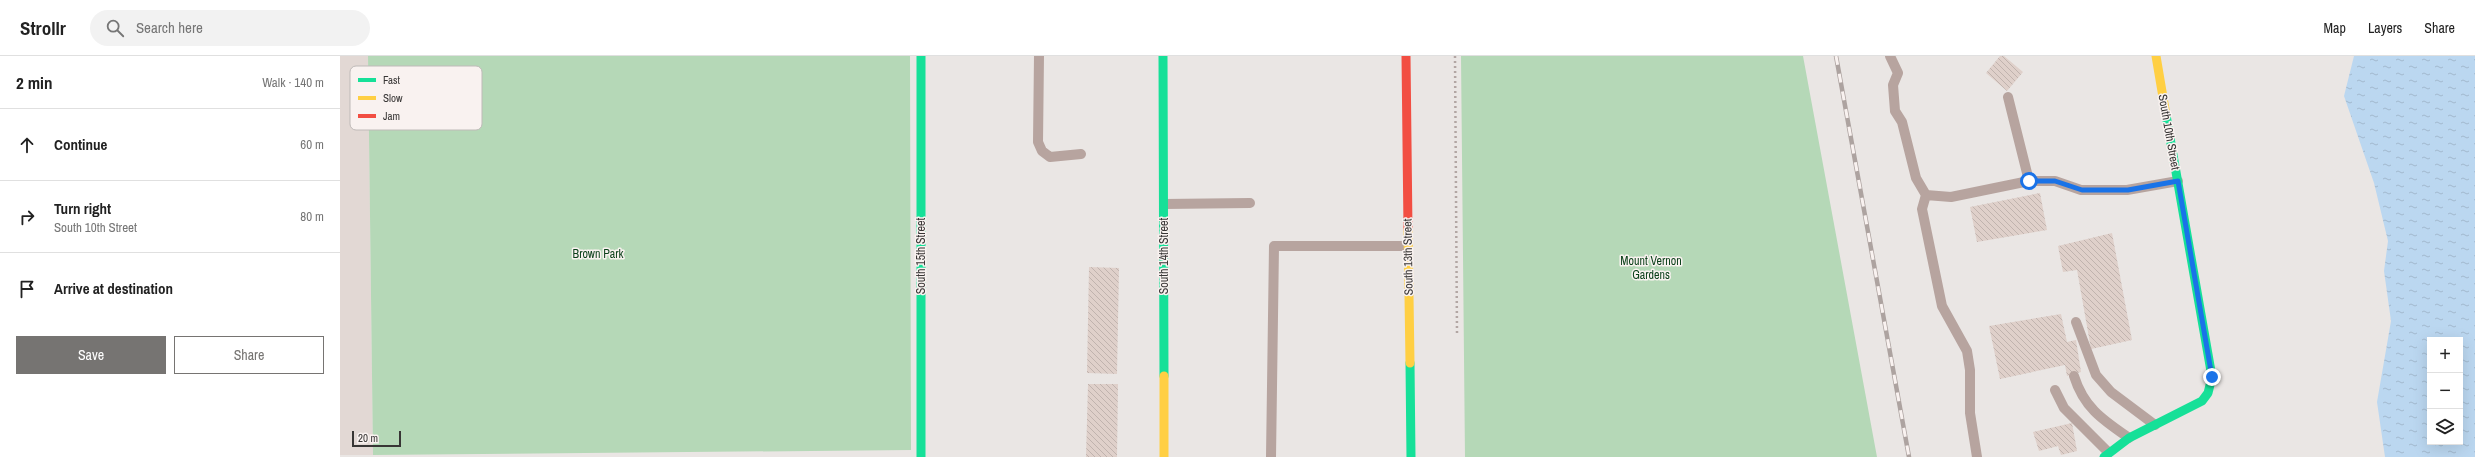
<!DOCTYPE html>
<html lang="en">
<head>
<meta charset="utf-8">
<style>
	:root { --surface:#fff; --page:#f2f2f2; --text:#222; --muted:#767676; --line:#e0e0e0; --accent:#767472 }
	body { margin:0; font-family:"Archivo Narrow",sans-serif; background:var(--page); color:var(--text) }
	.controls { position:absolute; right:12px; bottom:12px; display:grid; overflow:hidden; border-radius:0px; box-shadow:0 4px 16px #0002 }
	.controls button { width:36px; height:36px; display:grid; place-items:center; padding:0; border:0; border-bottom:1px solid var(--line); background:var(--surface); color:var(--text); font:20px sans-serif }
	.scale { position:absolute; left:12px; bottom:10px; width:49px; box-sizing:border-box; padding-left:4px; border:2px solid #383635; border-top:0; font-size:11px; line-height:14px; white-space:nowrap; color:#383635; -webkit-text-stroke:3px #f9f2f0; paint-order:stroke }
	.stop { position:absolute; width:12px; height:12px; margin:-9px; border:3px solid #1a73e8; border-radius:50%; background:#fff }
	.stop.end { background:#1a73e8; border-color:#fff; box-shadow:0 1px 4px #0008 }
	.list { margin:0; padding:0; list-style:none }
	h2 { display:flex; justify-content:space-between; align-items:center; height:52px; margin:0; padding:0 16px; font-size:17px }
	h2 small { font-size:13px; font-weight:400; color:var(--muted) }
	.list li { display:grid; grid-template-columns:26px 1fr auto; gap:12px; align-items:center; box-sizing:border-box; height:72px; padding:0 16px; border-top:1px solid var(--line) }
	.list b { display:block; font-size:15px; white-space:nowrap }
	.list p { margin:0; font-size:13px; white-space:nowrap; color:var(--muted) }
	.list em { font-size:13px; font-style:normal; color:var(--muted) }
	.actions { display:flex; gap:8px; padding:12px 16px }
	.actions a { flex:1; padding:9px 0; border:1px solid var(--accent); border-radius:0px; text-align:center; font-size:14px; color:var(--accent) }
	.actions .main { background:var(--accent); color:#fff }
	.icon { flex:none; width:22px; height:22px; fill:none; stroke:currentColor; stroke-width:2; stroke-linecap:round; stroke-linejoin:round }
	.map { position:relative; flex:none; width:2135px; height:401px; overflow:hidden }
	header { display:flex; align-items:center; gap:24px; box-sizing:border-box; height:56px; padding:0 20px; background:var(--surface); border-bottom:1px solid var(--line) }
	header strong { font-size:19px }
	nav { display:flex; gap:22px; margin-inline-start:auto; font-size:14px }
	.search { width:280px; height:36px; background:var(--page); display:flex; align-items:center; gap:10px; box-sizing:border-box; padding:0 14px; border-radius:22px; color:var(--muted); font-size:15px }
	main { display:flex }
	aside { flex:1; background:var(--surface) }
	.map>svg:first-child { display:block }
	.built { fill:#e2d8d4 }
	.park { fill:#b5d8b7 }
	.water { fill:url(#water-ripples); fill-rule:evenodd }
	.building { fill:url(#building-back-hatch) }
	.lines { fill:none; stroke-linecap:round; stroke-linejoin:round }
	.path { stroke:#b2a6a3; stroke-width:2.5; stroke-dasharray:2 3; stroke-linecap:butt }
	.lane { stroke:#b7a49f; stroke-width:10 }
	.fast { stroke:#16e098; stroke-width:9 }
	.slow { stroke:#ffcf43; stroke-width:9 }
	.jam { stroke:#f24e42; stroke-width:9 }
	.rail-casing { stroke:#ada3a0; stroke-width:4.5 }
	.rail { stroke:#f9f2f0; stroke-width:3; stroke-dasharray:9; stroke-linecap:butt }
	.route { stroke:#1a73e8; stroke-width:5 }
	.labels { text-anchor:middle; stroke-width:3; stroke-linejoin:round; paint-order:stroke }
	.street-label { font-size:12px; fill:#383635; stroke:#f9f2f0 }
	.park-label { font-size:12px; fill:#093f18; stroke:#f9f2f0 }
	.key { fill:#f9f2f0; stroke:#bfbab8; stroke-width:1 }
	.key-label { font-size:11px; fill:#383635 }
</style>
</head>
<body>
<header>
<strong>Strollr</strong>
<div class="search"><svg class="icon" aria-label="search" viewBox="0 0 24 24"><circle cx="10" cy="10" r="6"/><path d="M15 15l6 6"/></svg>Search here</div>
<nav><a>Map</a><a>Layers</a><a>Share</a></nav>
</header>
<main>
<aside>
<h2>2 min<small>Walk · 140 m</small></h2>
<ul class="list">
<li><svg class="icon" aria-label="ahead" viewBox="0 0 24 24"><path d="M12 20V5M6 11l6-6 6 6"/></svg><div><b>Continue</b></div><em>60 m</em></li>
<li><svg class="icon" aria-label="right" viewBox="0 0 24 24"><path d="M7 20v-9h11M14 6l5 5-5 5"/></svg><div><b>Turn right</b><p>South 10th Street</p></div><em>80 m</em></li>
<li><svg class="icon" aria-label="arrive" viewBox="0 0 24 24"><path d="M6 21V4h12l-3 4 3 4H6"/></svg><div><b>Arrive at destination</b></div></li>
</ul>
<div class="actions"><a class="main">Save</a><a>Share</a></div>
</aside>
<div class="map">
<svg width="2135" height="401" viewBox="0 0 2135 401">
	<defs>
		<pattern id="water-ripples" width="26" height="14" patternUnits="userSpaceOnUse"><rect width="26" height="14" fill="#bbd7f0"/><path d="M2 4q2-2 4 0t4 0M15 11q2-2 4 0t4 0" fill="none" stroke="#a2b9ce"/></pattern>
		<pattern id="building-back-hatch" width="6" height="6" patternUnits="userSpaceOnUse"><rect width="6" height="6" fill="#dfd0ca"/><path d="M-1 5l2 2M0 0l6 6M5-1l2 2" fill="none" stroke="#c0b3ae"/></pattern>
	</defs>
	<rect width="100%" height="100%" fill="#eae6e4"/>
	<!-- built -->
	<path class="built" d="M0,0H28L33,399H0Z"/>
	<!-- park -->
	<path class="park" d="M28,0H570L571,394L33,399Z
		M1121,0H1463L1537,401H1125Z"/>
	<!-- water -->
	<path class="water" d="M2014,0H2135V401H2045L2037,346L2051,265L2044,215L2048,185L2034,127L2004,40ZM2090,284H2120V386H2090Z"/>
	<!-- building -->
	<path class="building" d="M1660,0H1664L1683,16L1667,35L1646,17Z
		M1700,137L1707,174L1637,186L1630,151Z
		M1772,177L1792,284L1751,293L1737,214L1723,216L1718,190Z
		M749,211L779,212L777,318L747,317Z
		M1721,258L1727,286L1736,284L1741,316L1727,320L1725,309L1660,323L1649,270Z
		M748,328H778L777,401H746Z
		M1732,367L1737,395L1721,399L1718,390L1699,395L1693,376Z"/>
	<g class="lines">
		<!-- path -->
		<path class="path" d="M1115,0L1117,277"/>
		<!-- lane -->
		<path class="lane" d="M699,0L698,86L702,95L710,101L741,98
			M1550,0L1558,17L1553,29L1555,55L1562,66L1576,122L1586,139L1611,141L1689,125H1715L1741,134H1787L1838,125
			M1668,41L1689,125
			M1586,139L1582,153L1602,250L1627,295L1630,314V357L1637,401
			M824,148L910,147
			M1736,266L1756,319L1771,336L1815,369
			M1734,320C1744,352 1763,364 1789,382
			M1715,334L1724,352L1768,396
			M931,401L934,190H1067"/>
		<!-- fast -->
		<path class="fast" d="M581,0V401
			M823,0L824,320
			M1070,307L1071,401
			M1764,401L1789,382L1862,345L1868,337L1872,321L1826,59"/>
		<!-- slow -->
		<path class="slow" d="M1816,0L1826,59
			M1068,173L1070,307
			M824,320V401"/>
		<!-- jam -->
		<path class="jam" d="M1066,0L1068,173"/>
		<defs>
			<path id="rail" d="M1496,0L1569,401"/>
		</defs>
		<!-- rail casing -->
		<use href="#rail" class="rail-casing"/>
		<!-- rail -->
		<use href="#rail" class="rail"/>
	</g>
	<g class="lines">
		<!-- route -->
		<path class="route" d="M1689,125H1715L1742,134H1788L1838,125L1872,321"/>
	</g>
	<g class="labels">
		<!-- street labels -->
		<g class="street-label">
			<text transform="translate(1829 76) rotate(80)" y="4">South 10th Street</text>
			<text transform="translate(581 200) rotate(-90)" y="4">South 15th Street</text>
			<text transform="translate(824 200) rotate(-90)" y="4">South 14th Street</text>
			<text transform="translate(1068 201) rotate(-91)" y="4">South 13th Street</text>
		</g>
		<!-- park labels -->
		<g class="park-label">
			<text x="258" y="202">Brown Park</text>
			<text x="1311" y="209">Mount Vernon<tspan x="1311" dy="14">Gardens</tspan></text>
		</g>
	</g>
	<!-- legend -->
	<rect x="10" y="10" width="132" height="64" rx="6" class="key"/>
	<rect x="18" y="22" width="18" height="4" fill="#16e098"/>
	<rect x="18" y="40" width="18" height="4" fill="#ffcf43"/>
	<rect x="18" y="58" width="18" height="4" fill="#f24e42"/>
	<g class="key-label">
		<text x="43" y="28">Fast</text>
		<text x="43" y="46">Slow</text>
		<text x="43" y="64">Jam</text>
	</g>
</svg>
<div class="controls">
<button>+</button>
<button>−</button>
<button><svg class="icon" aria-label="layers" viewBox="0 0 24 24"><path d="M12 4l9 5-9 5-9-5zM3 14l9 5 9-5"/></svg></button>
</div>
<div class="scale">20 m</div>
<div class="stop" style="left:1689px;top:125px"></div>
<div class="stop end" style="left:1872px;top:321px"></div>
</div>
</main>
</body>
</html>
